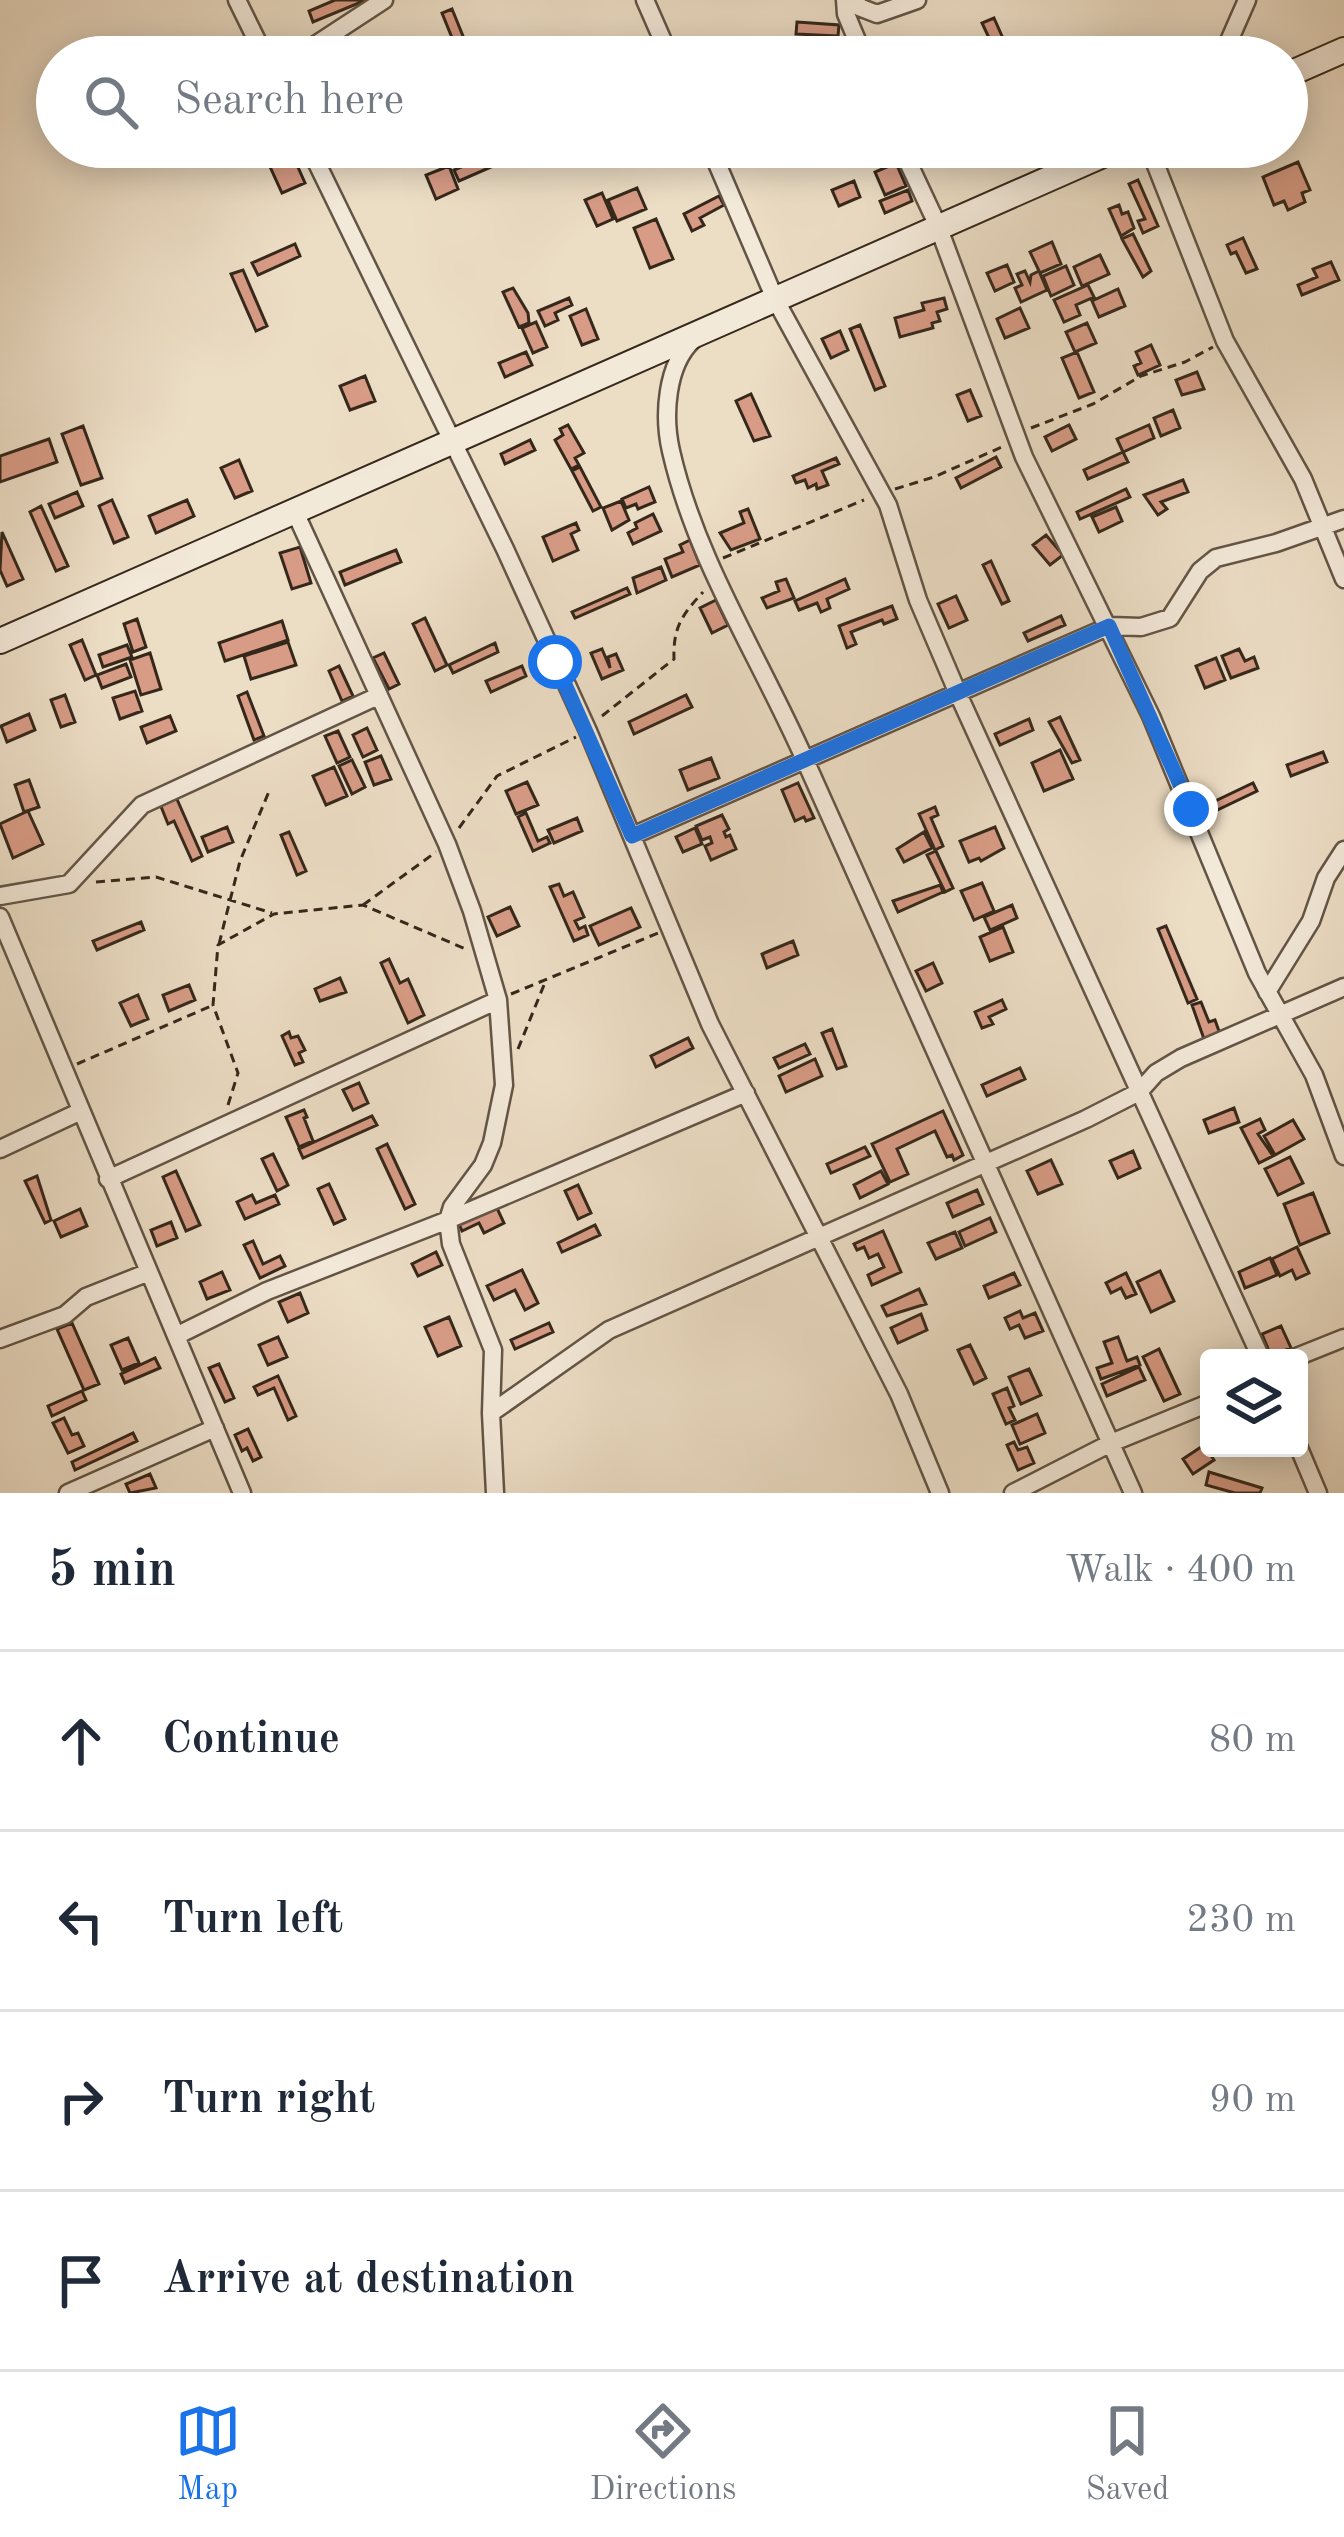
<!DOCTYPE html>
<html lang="en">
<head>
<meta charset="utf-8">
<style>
	:root { --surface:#fff; --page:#f2f2f3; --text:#1f2937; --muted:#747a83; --line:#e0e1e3; --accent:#1a73e8 }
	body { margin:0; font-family:"Old Standard TT",serif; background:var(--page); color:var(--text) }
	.controls { position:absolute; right:36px; bottom:36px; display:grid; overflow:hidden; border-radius:12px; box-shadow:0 6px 30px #0003 }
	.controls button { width:108px; height:108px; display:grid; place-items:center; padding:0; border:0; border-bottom:3px solid var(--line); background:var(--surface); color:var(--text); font:60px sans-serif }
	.stop { position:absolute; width:36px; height:36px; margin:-27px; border:9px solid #1a73e8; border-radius:50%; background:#fff }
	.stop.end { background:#1a73e8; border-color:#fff; box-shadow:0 3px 12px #0008 }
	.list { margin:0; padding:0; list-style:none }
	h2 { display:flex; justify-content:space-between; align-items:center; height:156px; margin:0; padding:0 48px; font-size:51px }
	h2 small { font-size:39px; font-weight:400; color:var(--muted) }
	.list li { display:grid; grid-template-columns:78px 1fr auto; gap:36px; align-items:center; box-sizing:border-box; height:180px; padding:0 48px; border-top:3px solid var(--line) }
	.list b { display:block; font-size:45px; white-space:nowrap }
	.list em { font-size:39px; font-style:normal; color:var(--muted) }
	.icon { flex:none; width:66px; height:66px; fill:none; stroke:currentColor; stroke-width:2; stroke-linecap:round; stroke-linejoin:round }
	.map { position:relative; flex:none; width:1344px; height:1493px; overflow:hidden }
	.search { position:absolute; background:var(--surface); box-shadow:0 6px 30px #0003; left:36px; right:36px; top:36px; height:132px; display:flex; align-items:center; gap:30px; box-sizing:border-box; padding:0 42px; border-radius:66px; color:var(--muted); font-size:45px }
	.sheet { height:876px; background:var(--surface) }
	nav { display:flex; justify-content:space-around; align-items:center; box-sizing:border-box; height:168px; border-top:3px solid var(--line); background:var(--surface); font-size:33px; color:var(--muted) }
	nav a { display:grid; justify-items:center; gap:6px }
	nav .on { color:var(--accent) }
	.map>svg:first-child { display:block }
	.building { fill:#d89c86; stroke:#35281b; stroke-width:3 }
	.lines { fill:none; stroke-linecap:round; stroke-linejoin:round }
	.street-casing { stroke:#635546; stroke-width:21 }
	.secondary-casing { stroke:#35281b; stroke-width:28 }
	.path { stroke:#35281b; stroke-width:3; stroke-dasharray:9 6; stroke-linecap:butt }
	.street { stroke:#f3e9d9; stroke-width:16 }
	.secondary { stroke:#f3e9d9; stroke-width:24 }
	.route { stroke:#1a73e8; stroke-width:15 }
</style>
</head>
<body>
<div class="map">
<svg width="1344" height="1493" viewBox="0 0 1344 1493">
	<rect width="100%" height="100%" fill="#ecddc5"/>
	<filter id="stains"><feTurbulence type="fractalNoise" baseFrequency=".00167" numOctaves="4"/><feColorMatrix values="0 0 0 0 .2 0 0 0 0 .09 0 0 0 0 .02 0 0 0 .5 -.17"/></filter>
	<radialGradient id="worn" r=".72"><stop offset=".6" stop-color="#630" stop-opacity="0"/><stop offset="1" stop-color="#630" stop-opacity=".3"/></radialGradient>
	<!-- building -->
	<path class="building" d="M335,0H366L313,22L309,11Z
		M452,9L467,46L457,50L442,13Z
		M994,18L1009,52L998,57L982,23Z
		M797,22L839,25L838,36L796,34Z
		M261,147H289L305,183L282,193Z
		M493,153L498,164L459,181L454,170Z
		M1298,162L1310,190L1302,193L1305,202L1288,210L1284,201L1274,205L1263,177Z
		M896,163L906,186L885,195L875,172Z
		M449,166L458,189L436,199L426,175Z
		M1138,180L1158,226L1143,233L1138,221L1145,219L1129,184Z
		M854,181L860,197L839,206L832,190Z
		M637,188L646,209L617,221L608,200Z
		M908,190L912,201L885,213L880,201Z
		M602,193L613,219L597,226L585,200Z
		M719,196L724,205L700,218L704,225L692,231L684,214Z
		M1119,205L1122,214L1128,212L1134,228L1121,236L1109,209Z
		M656,219L673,259L650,268L634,228Z
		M1133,234L1151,271L1143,277L1122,239Z
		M1243,238L1257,269L1246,273L1236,252L1231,254L1227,245Z
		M1052,242L1061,264L1040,273L1030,252Z
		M295,244L300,256L258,275L252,263Z
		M1100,255L1109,274L1082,286L1074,267Z
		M1331,262L1339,280L1302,295L1298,285L1317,277L1313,269Z
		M1007,265L1014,282L995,291L987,273Z
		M1066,266L1074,285L1051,296L1043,276Z
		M243,270L267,326L256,331L231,274Z
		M1025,271L1030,282L1031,275L1039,271L1047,290L1021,302L1015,288L1022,285L1017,274Z
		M1088,285L1094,297L1076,305L1080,315L1064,322L1054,300Z
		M513,288L528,313L529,323L519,327L503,292Z
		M1118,289L1125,306L1099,317L1092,301Z
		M569,298L572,305L555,313L558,320L545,326L538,311Z
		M944,298L947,309L937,312L940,321L932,323L933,328L900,337L895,318L924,310L922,303Z
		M1020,308L1029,328L1005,338L997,319Z
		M586,309L598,339L582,345L570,316Z
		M536,322L547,347L533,353L522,328Z
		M1087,323L1096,343L1075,352L1066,332Z
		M860,325L885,386L875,390L850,329Z
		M840,331L848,350L831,358L822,339Z
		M1151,345L1160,365L1138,375L1134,366L1141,363L1136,352Z
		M526,352L532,365L505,377L499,363Z
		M1077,352L1094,392L1079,398L1062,358Z
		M1197,372L1204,389L1182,395L1176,380Z
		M365,376L375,401L350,410L340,386Z
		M970,390L981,416L968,421L957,395Z
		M751,394L770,436L754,441L736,401Z
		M1173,410L1180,428L1161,436L1154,418Z
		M568,425L584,453L575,458L579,465L571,469L555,440L563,435L560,429Z
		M1069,425L1076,439L1052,451L1045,437Z
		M1149,425L1154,438L1123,452L1117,439Z
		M83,426L102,478L81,485L62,434Z
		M49,439L57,462L0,482V456Z
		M530,440L535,450L505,464L501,454Z
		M1123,452L1128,462L1088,479L1084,470Z
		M996,457L1001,467L961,488L956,478Z
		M836,458L839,464L822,471L828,485L817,489L816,484L808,488L805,480L796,483L793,476Z
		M239,460L252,491L235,498L221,468Z
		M580,467L601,507L593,511L572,471Z
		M1183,480L1188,492L1161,502L1167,509L1158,515L1144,495Z
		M649,487L655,502L638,509L636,504L626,508L622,499Z
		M1126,489L1130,497L1080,519L1077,512Z
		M77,492L83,506L55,518L49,504Z
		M112,500L128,537L114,543L99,506Z
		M187,500L194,516L156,533L149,516Z
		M621,501L629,520L612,530L603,508Z
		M41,506L68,566L56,571L30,512Z
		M1116,507L1122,521L1099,532L1092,517Z
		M748,509L760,539L731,550L720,533L744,523L740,512Z
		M653,514L661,531L633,544L628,533L637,528L635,523Z
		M576,523L579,530L571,534L578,550L553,561L543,537Z
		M2,532L23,579L7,586L0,570Z
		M1046,535L1063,555L1050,565L1033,545Z
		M690,540L700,565L672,577L665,559L683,552L680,545Z
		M300,547L311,583L292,589L280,553Z
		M396,550L401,562L345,585L340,572Z
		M991,561L1009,601L1002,604L983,565Z
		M661,567L666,580L637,593L633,578Z
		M786,579L794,598L767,608L762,598L779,591L776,582Z
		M845,579L849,589L827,599L830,608L821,612L817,603L799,610L795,601Z
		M627,588L630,594L575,618L572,612Z
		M956,596L967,620L949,628L938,604Z
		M716,600L728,625L712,633L700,608Z
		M892,606L897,619L884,624L882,620L851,632L856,644L847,648L839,626Z
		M1061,616L1065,625L1028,641L1024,633Z
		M425,618L447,665L435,671L413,624Z
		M137,619L146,647L133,652L124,624Z
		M282,621L288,640L225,661L219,643Z
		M82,640L96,675L85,680L70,645Z
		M288,642L296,665L251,679L244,656Z
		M495,643L498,652L453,673L449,665Z
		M127,645L132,657L103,667L99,655Z
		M602,649L610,668L608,657L616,654L623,670L602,679L591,653Z
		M1239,649L1245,661L1254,657L1258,668L1231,678L1222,656Z
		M150,653L161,689L141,695L130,660Z
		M384,653L399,684L389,689L373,658Z
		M1216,658L1225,680L1205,688L1196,666Z
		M126,664L131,677L102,688L97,675Z
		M339,666L353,696L342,701L329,671Z
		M522,666L526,676L491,692L486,681Z
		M135,691L142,711L120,719L113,698Z
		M247,692L264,736L254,740L238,696Z
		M65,695L75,722L61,727L51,700Z
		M686,695L692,707L634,734L629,722Z
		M29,714L35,730L7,742L1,726Z
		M170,716L176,731L147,743L141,727Z
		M1060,717L1080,760L1072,763L1049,722Z
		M1029,719L1033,730L1000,745L995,734Z
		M367,728L377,750L363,757L353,735Z
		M338,731L350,757L337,763L325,736Z
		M1060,750L1073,779L1044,791L1032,763Z
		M1323,752L1327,762L1291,776L1287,765Z
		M381,756L391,779L374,785L365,762Z
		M711,758L719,778L688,790L680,770Z
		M352,760L365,787L352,794L339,766Z
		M334,767L347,796L326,805L313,776Z
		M29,780L39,807L24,812L15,785Z
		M527,782L538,805L516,814L506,791Z
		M798,783L814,818L806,821L804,817L795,821L782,790Z
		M1253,783L1257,791L1211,813L1207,805Z
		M176,797L202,856L192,861L174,821L168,824L160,804Z
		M935,807L938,815L931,818L943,846L935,850L919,814Z
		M28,811L43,844L13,858L0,824Z
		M526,813L538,841L547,837L550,843L533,851L518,817Z
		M722,815L729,829L724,832L726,837L730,835L736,849L711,860L705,846L712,843L710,837L702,840L696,826Z
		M577,818L582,831L554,843L548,830Z
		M227,827L233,842L208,852L202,837Z
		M995,827L1004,848L981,861L979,858L969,862L960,841Z
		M695,828L702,844L683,852L676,837Z
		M289,832L306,871L297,875L281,835Z
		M924,832L932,848L904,862L897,849Z
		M936,851L953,888L945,892L927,855Z
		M982,883L994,911L974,920L961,891Z
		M559,884L564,896L573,892L584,917L575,921L579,929L585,926L588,935L574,941L550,887Z
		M940,885L943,892L898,912L893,901Z
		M1012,905L1017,918L990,930L984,917Z
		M510,907L519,926L497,936L488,917Z
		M631,908L640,927L599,945L590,926Z
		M141,922L144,930L97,950L93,941Z
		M1166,926L1197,999L1188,1003L1158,929Z
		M1003,927L1013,952L990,961L980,937Z
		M793,941L798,955L767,968L762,954Z
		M389,959L400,983L408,979L424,1015L408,1023L381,963Z
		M933,963L942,983L926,991L916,971Z
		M340,978L346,992L320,1001L315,989Z
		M189,985L195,1000L169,1011L163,995Z
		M138,995L148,1019L131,1026L120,1003Z
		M1002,1000L1006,1009L989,1017L993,1024L982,1028L975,1012Z
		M1201,1002L1209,1022L1215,1020L1220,1034L1204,1039L1192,1005Z
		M832,1029L846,1066L837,1069L822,1033Z
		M289,1032L291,1038L298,1036L305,1050L299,1053L303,1062L295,1065L282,1036Z
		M688,1038L693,1048L656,1067L651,1056Z
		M805,1044L810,1054L779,1068L774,1058Z
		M815,1059L822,1076L786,1092L779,1076Z
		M1020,1068L1025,1079L987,1096L982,1085Z
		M359,1083L368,1103L353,1110L343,1090Z
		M1234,1108L1239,1122L1209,1133L1204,1120Z
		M304,1110L307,1117L304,1118L313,1141L299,1147L286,1117Z
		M943,1111L963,1155L954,1160L952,1155L947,1157L935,1131L897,1149L908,1174L890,1182L872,1144Z
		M372,1116L377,1125L303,1158L299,1149Z
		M1260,1119L1265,1130L1258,1134L1273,1156L1259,1163L1241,1128Z
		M1293,1120L1304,1139L1275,1155L1264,1136Z
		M387,1144L415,1204L405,1209L377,1149Z
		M865,1147L870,1156L831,1173L827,1164Z
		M1133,1151L1140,1168L1118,1178L1110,1161Z
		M273,1154L288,1185L277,1191L262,1159Z
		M1290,1157L1303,1183L1278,1195L1265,1169Z
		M1051,1160L1062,1184L1038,1194L1027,1171Z
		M176,1171L200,1225L186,1231L163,1177Z
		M881,1171L888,1184L860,1198L854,1185Z
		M37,1176L51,1220L45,1223L25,1181Z
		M329,1184L345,1219L334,1224L318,1189Z
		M578,1185L591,1213L578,1219L565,1191Z
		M977,1190L983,1204L953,1217L947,1203Z
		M1313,1193L1329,1233L1300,1245L1284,1204Z
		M252,1195L256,1203L275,1195L279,1204L245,1219L237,1202Z
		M496,1206L504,1223L484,1233L479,1223L462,1231L459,1224Z
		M80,1209L87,1226L61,1237L54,1221Z
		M990,1218L996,1232L965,1246L959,1232Z
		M171,1222L177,1238L157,1246L151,1230Z
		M595,1225L600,1235L562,1252L558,1243Z
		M883,1231L901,1272L872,1285L868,1275L884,1267L878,1254L869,1258L864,1247L857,1250L854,1244Z
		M955,1232L962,1248L936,1259L928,1243Z
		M253,1241L263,1264L280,1256L285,1266L260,1278L244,1245Z
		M1297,1247L1309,1273L1296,1279L1292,1270L1280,1276L1272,1259Z
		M436,1252L442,1265L418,1276L412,1264Z
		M1270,1258L1277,1275L1245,1288L1239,1272Z
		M522,1270L538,1303L525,1310L515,1290L494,1300L487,1286Z
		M1160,1271L1174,1301L1151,1312L1137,1282Z
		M222,1272L230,1290L207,1299L200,1282Z
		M1014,1273L1020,1285L989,1298L984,1286Z
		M1126,1273L1136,1294L1126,1298L1121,1288L1111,1293L1106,1283Z
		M919,1289L926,1304L887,1316L882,1306Z
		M300,1293L308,1313L288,1322L279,1302Z
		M1020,1311L1023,1318L1035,1313L1043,1331L1025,1338L1019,1325L1010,1329L1005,1318Z
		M921,1314L927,1330L898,1343L891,1328Z
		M449,1317L461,1346L438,1356L425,1327Z
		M72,1323L99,1384L84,1390L57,1329Z
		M549,1323L553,1332L515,1349L511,1340Z
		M1281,1326L1291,1348L1271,1356L1262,1334Z
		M278,1337L287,1357L268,1365L259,1345Z
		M1118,1337L1127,1361L1137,1357L1140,1365L1101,1379L1097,1368L1112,1363L1104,1342Z
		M128,1338L139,1363L122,1370L111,1345Z
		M970,1345L986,1378L974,1384L958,1350Z
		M1159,1349L1180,1394L1164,1401L1143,1357Z
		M155,1358L160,1368L125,1383L121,1374Z
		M219,1364L234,1398L225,1402L209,1368Z
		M1139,1367L1145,1380L1107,1396L1102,1384Z
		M1029,1369L1041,1395L1021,1404L1009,1377Z
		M278,1376L296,1416L288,1420L274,1388L258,1395L254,1387Z
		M1007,1388L1014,1406L1009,1408L1015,1420L1006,1424L993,1394Z
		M82,1391L86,1400L52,1416L48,1406Z
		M1037,1414L1045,1433L1020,1444L1012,1425Z
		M64,1418L72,1435L78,1433L84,1446L68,1453L53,1423Z
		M248,1429L261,1457L253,1461L247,1448L242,1451L235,1435Z
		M133,1433L137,1441L75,1470L72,1462Z
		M1014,1442L1018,1450L1027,1447L1034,1463L1018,1470L1007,1445Z
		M1204,1445L1214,1460L1193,1474L1183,1459Z
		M1209,1472L1262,1488L1260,1493H1235L1206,1485Z
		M150,1474L156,1488L130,1493L126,1484Z"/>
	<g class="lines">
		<defs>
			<path id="street" d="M237,0L265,57
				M645,0L670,57
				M845,0L846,14L864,57
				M856,0L859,7L877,14L917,0
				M297,57L384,0
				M1222,57L1247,0
				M309,147L505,549L588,731L710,1024L899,1394L940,1493
				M710,147L775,299L888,505L918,600L959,696L1261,1358
				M901,147L938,226L1024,457L1151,716L1257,973L1314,1075L1344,1156
				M1145,147L1155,163L1225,341L1303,479L1344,579
				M693,340C666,365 663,416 671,451C696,561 760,658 805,760C913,1005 1025,1248 1133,1493
				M295,512L447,844L472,911L498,1000L504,1085L492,1143L483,1165L452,1207L448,1220L451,1244L493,1350L491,1413L495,1493
				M632,836L1110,626L1141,627L1170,618L1200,571L1216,558L1276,543L1344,519
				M0,896L69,884L142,805L378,696
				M0,917L242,1493
				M1267,992L1311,921L1326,878L1344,850
				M0,1149L79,1112
				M108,1179L498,1000
				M176,1336L267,1291L448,1220L746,1093
				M0,1339L65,1315L86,1297L149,1272
				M1294,1358L1344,1338
				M491,1413L609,1330L1086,1119L1139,1092L1156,1073L1181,1058L1344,987
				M1299,1448L1318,1493
				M68,1493L215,1428
				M1013,1493L1111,1443L1209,1403"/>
			<path id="secondary" d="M1287,75L1344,50
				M0,641L1121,147"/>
		</defs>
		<!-- street casing -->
		<use href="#street" class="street-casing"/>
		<!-- secondary casing -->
		<use href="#secondary" class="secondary-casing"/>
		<!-- path -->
		<path class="path" d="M1031,428L1093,404L1141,376L1185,362L1213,347
			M895,489L934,477L1004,446
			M723,558L864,500
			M602,716L674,659C673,627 682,615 703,592
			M459,828L497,776L576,737
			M96,882L156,877L272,913
			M363,905L436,852
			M219,944L240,861L270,789
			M511,994L658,933
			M518,1049L546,980
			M77,1064L211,1006
			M228,1105L238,1073L213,1005L218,945L274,914L363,905L468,950"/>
		<!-- street -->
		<use href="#street" class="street"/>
		<!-- secondary -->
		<use href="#secondary" class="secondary"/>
	</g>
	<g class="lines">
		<!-- route -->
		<path class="route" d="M555,662L632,836L1109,626L1191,809"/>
	</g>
	<rect width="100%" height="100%" filter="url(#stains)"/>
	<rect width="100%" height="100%" fill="url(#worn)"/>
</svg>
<div class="controls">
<button><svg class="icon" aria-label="layers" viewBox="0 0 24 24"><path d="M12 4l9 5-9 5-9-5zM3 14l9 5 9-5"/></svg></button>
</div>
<div class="stop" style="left:555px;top:662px"></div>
<div class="stop end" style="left:1191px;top:809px"></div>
<div class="search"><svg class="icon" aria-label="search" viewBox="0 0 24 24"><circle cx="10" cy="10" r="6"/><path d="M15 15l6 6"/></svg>Search here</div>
</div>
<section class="sheet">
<h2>5 min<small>Walk · 400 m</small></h2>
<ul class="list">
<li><svg class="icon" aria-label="ahead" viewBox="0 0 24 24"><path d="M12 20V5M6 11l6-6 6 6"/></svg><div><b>Continue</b></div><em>80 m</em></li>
<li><svg class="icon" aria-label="left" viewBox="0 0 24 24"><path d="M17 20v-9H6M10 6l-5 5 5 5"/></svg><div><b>Turn left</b></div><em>230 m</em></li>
<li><svg class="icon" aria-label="right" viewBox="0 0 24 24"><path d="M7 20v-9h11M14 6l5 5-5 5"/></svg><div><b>Turn right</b></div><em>90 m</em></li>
<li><svg class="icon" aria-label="arrive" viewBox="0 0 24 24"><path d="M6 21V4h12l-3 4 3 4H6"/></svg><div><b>Arrive at destination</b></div></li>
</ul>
</section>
<nav>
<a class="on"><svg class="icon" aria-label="map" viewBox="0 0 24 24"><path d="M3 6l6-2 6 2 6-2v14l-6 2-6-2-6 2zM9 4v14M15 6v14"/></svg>Map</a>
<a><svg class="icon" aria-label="directions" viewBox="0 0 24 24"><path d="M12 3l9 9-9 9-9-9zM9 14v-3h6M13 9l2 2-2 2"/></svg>Directions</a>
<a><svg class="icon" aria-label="saved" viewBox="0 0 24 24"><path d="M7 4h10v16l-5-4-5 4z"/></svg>Saved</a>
</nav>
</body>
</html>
